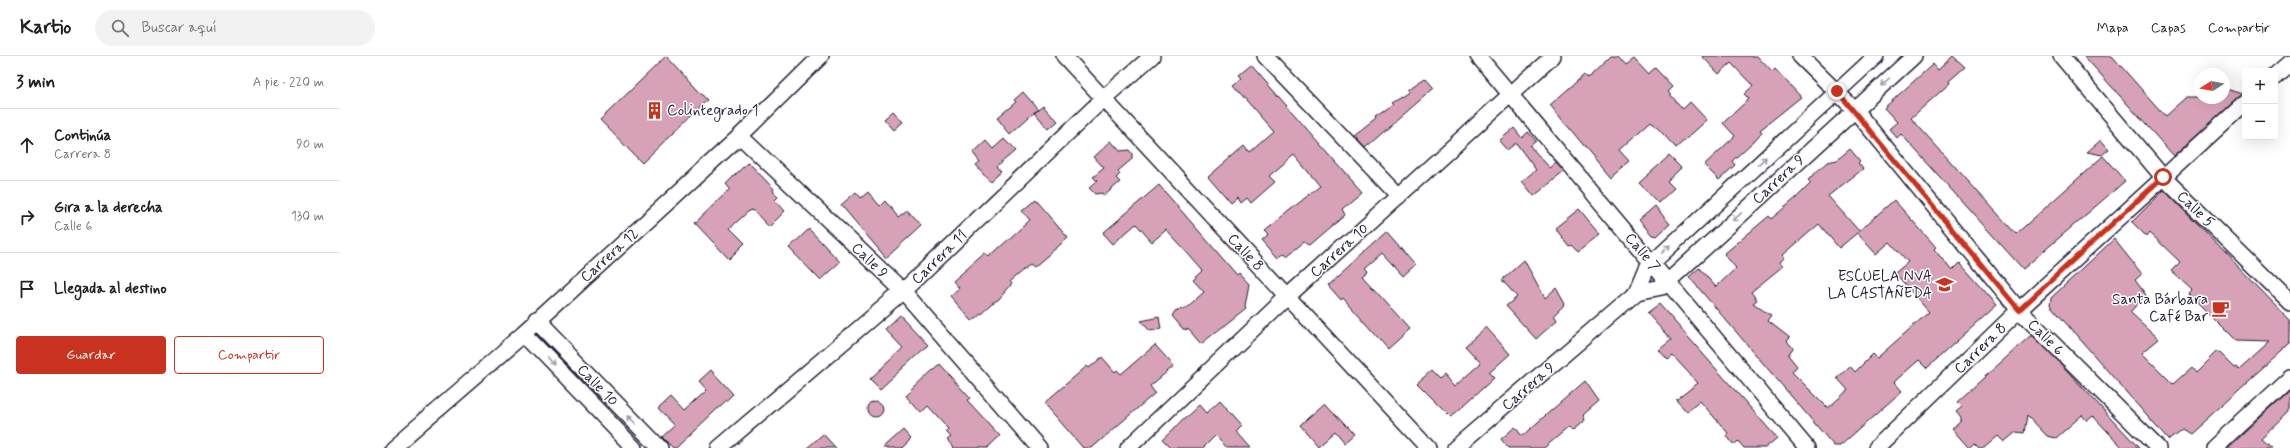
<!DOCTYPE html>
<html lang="es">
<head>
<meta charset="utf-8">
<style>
	:root { --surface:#fff; --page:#f2f2f2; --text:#222; --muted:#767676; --line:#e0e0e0; --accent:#c8321e }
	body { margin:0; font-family:Mynerve,sans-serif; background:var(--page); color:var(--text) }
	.controls { position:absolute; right:12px; top:12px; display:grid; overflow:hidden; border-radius:4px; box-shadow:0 4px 16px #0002 }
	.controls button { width:36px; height:36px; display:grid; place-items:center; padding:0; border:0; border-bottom:1px solid var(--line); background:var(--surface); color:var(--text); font:20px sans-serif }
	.compass { position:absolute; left:1854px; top:12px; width:36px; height:36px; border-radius:50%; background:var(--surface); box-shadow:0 4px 16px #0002; rotate:259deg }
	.stop { position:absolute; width:12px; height:12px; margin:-9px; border:3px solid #c8321e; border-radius:50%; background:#fff }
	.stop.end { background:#c8321e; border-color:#fff; box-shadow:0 1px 4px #0008 }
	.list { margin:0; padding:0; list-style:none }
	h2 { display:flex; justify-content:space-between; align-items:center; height:52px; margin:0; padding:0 16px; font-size:17px }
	h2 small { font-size:13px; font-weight:400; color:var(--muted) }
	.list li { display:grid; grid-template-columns:26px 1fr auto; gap:12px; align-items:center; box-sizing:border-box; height:72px; padding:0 16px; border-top:1px solid var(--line) }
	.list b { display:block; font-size:15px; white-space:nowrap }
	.list p { margin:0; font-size:13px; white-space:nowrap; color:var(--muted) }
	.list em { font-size:13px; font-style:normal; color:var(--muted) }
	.actions { display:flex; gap:8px; padding:12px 16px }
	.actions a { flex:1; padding:9px 0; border:1px solid var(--accent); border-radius:4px; text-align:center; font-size:14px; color:var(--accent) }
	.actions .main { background:var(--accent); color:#fff }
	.icon { flex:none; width:22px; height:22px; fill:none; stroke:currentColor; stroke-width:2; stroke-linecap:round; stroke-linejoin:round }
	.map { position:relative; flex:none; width:1950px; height:392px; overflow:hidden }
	header { display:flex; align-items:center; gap:24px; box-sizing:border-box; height:56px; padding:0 20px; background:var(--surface); border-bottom:1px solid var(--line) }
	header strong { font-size:19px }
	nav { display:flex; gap:22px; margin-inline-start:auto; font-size:14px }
	.search { width:280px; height:36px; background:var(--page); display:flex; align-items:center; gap:10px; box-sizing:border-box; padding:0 14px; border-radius:22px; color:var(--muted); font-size:15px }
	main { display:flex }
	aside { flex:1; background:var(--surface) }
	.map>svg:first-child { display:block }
	.building { fill:#d7a1b8; stroke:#22223b; fill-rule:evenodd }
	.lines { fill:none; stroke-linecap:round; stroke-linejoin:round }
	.minor-casing { stroke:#22223b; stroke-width:18 }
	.minor { stroke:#fff; stroke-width:15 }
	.oneway { stroke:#9c9ca7 }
	.route { stroke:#c8321e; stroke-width:5 }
	.labels { text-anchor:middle; stroke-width:3; stroke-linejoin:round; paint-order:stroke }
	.poi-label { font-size:15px; fill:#22223b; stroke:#fff; text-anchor:end }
	.street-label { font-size:15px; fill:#22223b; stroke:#fff }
</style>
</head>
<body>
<header>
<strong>Kartio</strong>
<div class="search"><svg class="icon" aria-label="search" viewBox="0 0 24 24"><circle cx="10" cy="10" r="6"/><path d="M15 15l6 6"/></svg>Buscar aquí</div>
<nav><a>Mapa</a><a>Capas</a><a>Compartir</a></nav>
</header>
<main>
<aside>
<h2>3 min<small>A pie · 220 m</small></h2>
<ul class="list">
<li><svg class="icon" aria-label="ahead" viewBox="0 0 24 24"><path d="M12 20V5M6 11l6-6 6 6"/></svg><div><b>Continúa</b><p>Carrera 8</p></div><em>90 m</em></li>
<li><svg class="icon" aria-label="right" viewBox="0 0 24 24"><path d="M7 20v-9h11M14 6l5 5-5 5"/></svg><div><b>Gira a la derecha</b><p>Calle 6</p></div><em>130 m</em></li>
<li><svg class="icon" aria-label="arrive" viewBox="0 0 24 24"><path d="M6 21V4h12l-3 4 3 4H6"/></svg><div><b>Llegada al destino</b></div></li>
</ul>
<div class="actions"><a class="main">Guardar</a><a>Compartir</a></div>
</aside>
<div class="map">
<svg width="1950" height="392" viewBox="0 0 1950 392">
	<rect width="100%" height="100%" fill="#fff"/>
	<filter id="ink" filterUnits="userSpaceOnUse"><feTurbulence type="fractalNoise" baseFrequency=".025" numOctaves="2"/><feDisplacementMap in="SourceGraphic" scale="8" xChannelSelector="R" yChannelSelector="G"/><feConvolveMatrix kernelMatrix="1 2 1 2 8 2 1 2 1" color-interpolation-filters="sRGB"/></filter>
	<g filter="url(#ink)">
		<!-- building -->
		<path class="building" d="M326,0L367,44L302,107L260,64Z
			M1271,0H1278L1286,9L1294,3L1308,18L1315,12L1333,31L1328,36L1343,53L1350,46L1367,64L1336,92L1311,65L1279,94L1289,105L1270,121L1210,49L1244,19L1247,23Z
			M1362,0H1417L1432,16L1435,13L1461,41L1420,74L1422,76L1414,85L1392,105L1395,109L1379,124L1364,109L1395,80L1383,67L1409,43L1404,38L1413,30L1391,7L1379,18Z
			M1613,0L1625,11L1609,25L1610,27L1571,62L1676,178L1763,100L1785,125L1683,213L1561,78L1557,82L1549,73L1557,66L1544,52L1593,8L1598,14Z
			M1744,0H1772L1825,60L1845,42H1884V32L1903,38L1834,100Z
			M911,9L1022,136L1002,153L1005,159L969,190L964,186L947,200L945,197L938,202L922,184L929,178L925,174L980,130L964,111L954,99L929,120L935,126L911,147L907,142L901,147L898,142L891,148L868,121L904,90L909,96L933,75L893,29L902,22L899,19Z
			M1085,22L1094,32L1025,92L1014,80L1036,63L1035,61L1053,49L1051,47L1069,36L1067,34Z
			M683,36L698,53L670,78L657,62L676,46L674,44Z
			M703,49L718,65L709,73L694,56Z
			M553,55L563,66L554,74L544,63Z
			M1174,72L1182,82L1188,76L1196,85L1190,90L1210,112L1216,107L1224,116L1194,140L1182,125L1196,114L1176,87L1167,94L1159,85Z
			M664,83L675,95L656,111L660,116L650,125L636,109L640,106L633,97L646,85L653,93Z
			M1761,84L1769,93L1762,99L1747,96Z
			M771,85L780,95L789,94L792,98V103L778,115L780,118L776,122L780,126L764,140L762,137L755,138L749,132L757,125L753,121L764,112L754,101Z
			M1510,93L1520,105L1518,107L1523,113L1488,140L1519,175L1554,144L1596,191L1594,193L1612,215L1620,207L1657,249L1587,312L1579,304L1554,326L1562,335L1500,390H1494L1349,221L1359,212L1376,231L1396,212L1384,198L1429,160L1431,163L1456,142L1471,127L1468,124L1487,106L1497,104ZM1479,168L1499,192L1517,177L1536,198L1550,186L1568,206L1555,217L1589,256L1537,302L1533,298L1515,316L1510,310L1497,322L1508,334L1488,352L1452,316L1457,310L1448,299L1453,292L1447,285L1450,282L1428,265L1431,260L1413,247L1417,244L1411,236L1443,210L1440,206L1445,201L1443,199Z
			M1329,100L1341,112L1327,125L1334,132L1318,147L1299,127Z
			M408,106L434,133L433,135L438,141L435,144L445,155L429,171L413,154L411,155L410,154L390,172L405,187L389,203L355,167L390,133L386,128Z
			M819,129L897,219L899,217L909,228L905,250L906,252L861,288L849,274L843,273L832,260L835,255L846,252L864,236L853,224L863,215L849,199L826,174L812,186L796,168L773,188L763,177Z
			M1824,134L1950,264V288L1850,378L1842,373L1828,384L1710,249L1711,242L1774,183L1802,218L1795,224L1806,239L1790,256L1819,283L1802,297L1833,328L1851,312L1855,317L1877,295L1894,312L1896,311L1899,314L1930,286L1895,285L1848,238L1852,234L1831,215L1840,206L1810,177L1807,181L1792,166Z
			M516,136L521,142L528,136L540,150L545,145L558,161L567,154L581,170L546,202L501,149Z
			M695,144L728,182L694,211L690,208L670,225L672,228L658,244L652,247L632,265L610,240L619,232L613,225L645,197L649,201L690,164L682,155Z
			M1315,150L1330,168L1317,180L1312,179L1299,164Z
			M1239,153L1260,178L1238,196L1231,189L1229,190L1215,172Z
			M469,173L500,206L480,224L449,192Z
			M1046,176L1075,209L1063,220L1042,197L1025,212L1028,215L1022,220L1070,273L1048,293L1003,242L1001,244L988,229Z
			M1184,204L1205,242L1216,232L1225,248L1214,259L1217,264L1196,283L1166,250L1177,241L1162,224Z
			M1319,248L1437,382L1425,392H1404L1398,385L1394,389L1386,379L1388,377L1360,345L1347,356L1336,344L1358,327L1333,300L1328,304L1319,294L1331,284L1307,257Z
			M560,259L588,289L540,333L530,323L563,292L545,273Z
			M819,261L821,273L810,275L801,265Z
			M1146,271L1170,298L1149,317L1154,322L1111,361L1077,327L1091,315L1099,323L1104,319L1114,331L1141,307L1125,290Z
			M1690,280H1693L1718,305L1799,392H1783L1753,360L1747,365L1742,359L1716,382L1707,380L1687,359L1684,377L1676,376L1664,386L1658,380L1644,392H1639L1634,387L1629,392L1612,373L1621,365L1619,364L1621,362L1616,356L1622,351L1617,346Z
			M815,289L834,310L810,330L815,337L752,392H743L704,347L747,310L749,312L762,301L775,316L777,314L781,318Z
			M599,308L630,342L627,344L660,380L647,392H614L607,384L611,381L606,376L609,373L588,350L581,357L566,340Z
			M371,314L393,338L336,392H333L322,381L334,370L318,353L330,342L343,356L367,334L359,325Z
			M1245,325L1259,345L1243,359L1245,364L1232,375L1229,371L1204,392H1168L1161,383L1175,371L1182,380Z
			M1950,333V355L1921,383L1931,392H1887Z
			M880,344L902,369L896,375L911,392H887L876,379L863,392H830L822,384L859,349L866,357Z
			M527 353a8 8 0 1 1 16 0a8 8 0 1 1-16 0Z
			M985,347L1014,379L1005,387L995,375L978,390L960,369Z
			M563,374L571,383L562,392H543Z
			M483,378L496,392H467Z"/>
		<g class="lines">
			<defs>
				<path id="minor" d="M724,0L1088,392
					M925,0L1059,140
					M1138,0L1467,392
					M1460,0L1514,53L1679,254L1818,392
					M1721,0L1823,121L1950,246
					M1935,20L1950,7
					M400,80L563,235L699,392
					M1297,236L1322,231L1574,0
					M196,265L320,392
					M184,278L294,392
					M52,392L184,278L400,80L481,0
					M379,392L563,235L764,42L812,0
					M788,392L948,240L1213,0
					M1115,392L1297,236L1307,212L1312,207L1536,0
					M1536,392L1679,254L1905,47
					M1873,392L1950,321"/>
			</defs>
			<!-- minor casing -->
			<use href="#minor" class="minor-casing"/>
			<!-- minor -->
			<use href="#minor" class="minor"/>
		</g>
		<!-- one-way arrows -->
		<defs><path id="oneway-shaft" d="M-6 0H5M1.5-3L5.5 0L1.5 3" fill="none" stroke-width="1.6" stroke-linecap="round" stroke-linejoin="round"/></defs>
		<g class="oneway">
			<use href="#oneway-shaft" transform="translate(1545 26) rotate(138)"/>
			<use href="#oneway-shaft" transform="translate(1422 105) rotate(-43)"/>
			<use href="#oneway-shaft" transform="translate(1397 161) rotate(137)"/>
			<use href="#oneway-shaft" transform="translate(1326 193) rotate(-44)"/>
			<use href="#oneway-shaft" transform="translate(211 306) rotate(46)"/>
			<use href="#oneway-shaft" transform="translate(292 364) rotate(-134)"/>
		</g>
	</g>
	<g class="lines" filter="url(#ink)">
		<!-- route -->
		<path class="route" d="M1497,35L1679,254L1823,121"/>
	</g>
	<!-- icons -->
	<defs>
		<symbol id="building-bare" viewBox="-9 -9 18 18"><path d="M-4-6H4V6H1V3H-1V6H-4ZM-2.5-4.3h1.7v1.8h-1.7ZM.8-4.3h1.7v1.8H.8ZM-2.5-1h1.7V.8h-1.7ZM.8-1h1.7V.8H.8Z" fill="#c8321e" stroke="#fff" stroke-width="2.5" paint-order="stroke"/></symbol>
		<symbol id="school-bare" viewBox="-9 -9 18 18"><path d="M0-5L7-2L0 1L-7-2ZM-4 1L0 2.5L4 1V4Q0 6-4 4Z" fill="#c8321e" stroke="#fff" stroke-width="2.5" paint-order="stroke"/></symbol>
		<symbol id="cafe-bare" viewBox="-9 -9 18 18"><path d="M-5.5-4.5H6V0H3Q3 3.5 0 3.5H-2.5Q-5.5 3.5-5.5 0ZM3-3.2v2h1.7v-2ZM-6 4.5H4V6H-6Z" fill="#c8321e" stroke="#fff" stroke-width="2.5" paint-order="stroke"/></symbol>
	</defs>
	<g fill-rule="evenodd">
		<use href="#building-bare" x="302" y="42" width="25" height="25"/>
		<use href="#school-bare" x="1592" y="216" width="25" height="25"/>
		<use href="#cafe-bare" x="1868" y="240" width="25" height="25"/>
	</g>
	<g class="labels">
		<!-- poi labels -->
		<g class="poi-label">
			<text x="327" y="59" text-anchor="start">Colintegrado 1</text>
			<text x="1592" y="225">ESCUELA NVA<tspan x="1592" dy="17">LA CASTAÑEDA</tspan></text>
			<text x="1868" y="248">Santa Bárbara<tspan x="1868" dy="17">Café Bar</tspan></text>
		</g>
		<!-- street labels -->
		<g class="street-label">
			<text transform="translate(1438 123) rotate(-43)" y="5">Carrera 9</text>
			<text transform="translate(1856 153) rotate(44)" y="5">Calle 5</text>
			<text transform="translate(999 194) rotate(-42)" y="5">Carrera 10</text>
			<text transform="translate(906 196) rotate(47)" y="5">Calle 8</text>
			<text transform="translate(1303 196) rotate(50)" y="5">Calle 7</text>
			<text transform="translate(269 199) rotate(-42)" y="5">Carrera 12</text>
			<text transform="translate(599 201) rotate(-44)" y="5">Carrera 11</text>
			<text transform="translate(530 204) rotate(44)" y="5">Calle 9</text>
			<text transform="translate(1706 281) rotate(45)" y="5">Calle 6</text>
			<text transform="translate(1640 292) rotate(-44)" y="5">Carrera 8</text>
			<text transform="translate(258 329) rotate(46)" y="5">Calle 10</text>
			<text transform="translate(1188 330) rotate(-41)" y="5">Carrera 9</text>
		</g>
	</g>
</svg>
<div class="controls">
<button>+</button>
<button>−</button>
</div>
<svg class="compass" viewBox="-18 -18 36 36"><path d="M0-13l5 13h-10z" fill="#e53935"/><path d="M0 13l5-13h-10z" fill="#767676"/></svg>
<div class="stop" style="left:1823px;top:121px"></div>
<div class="stop end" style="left:1497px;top:35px"></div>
</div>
</main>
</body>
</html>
